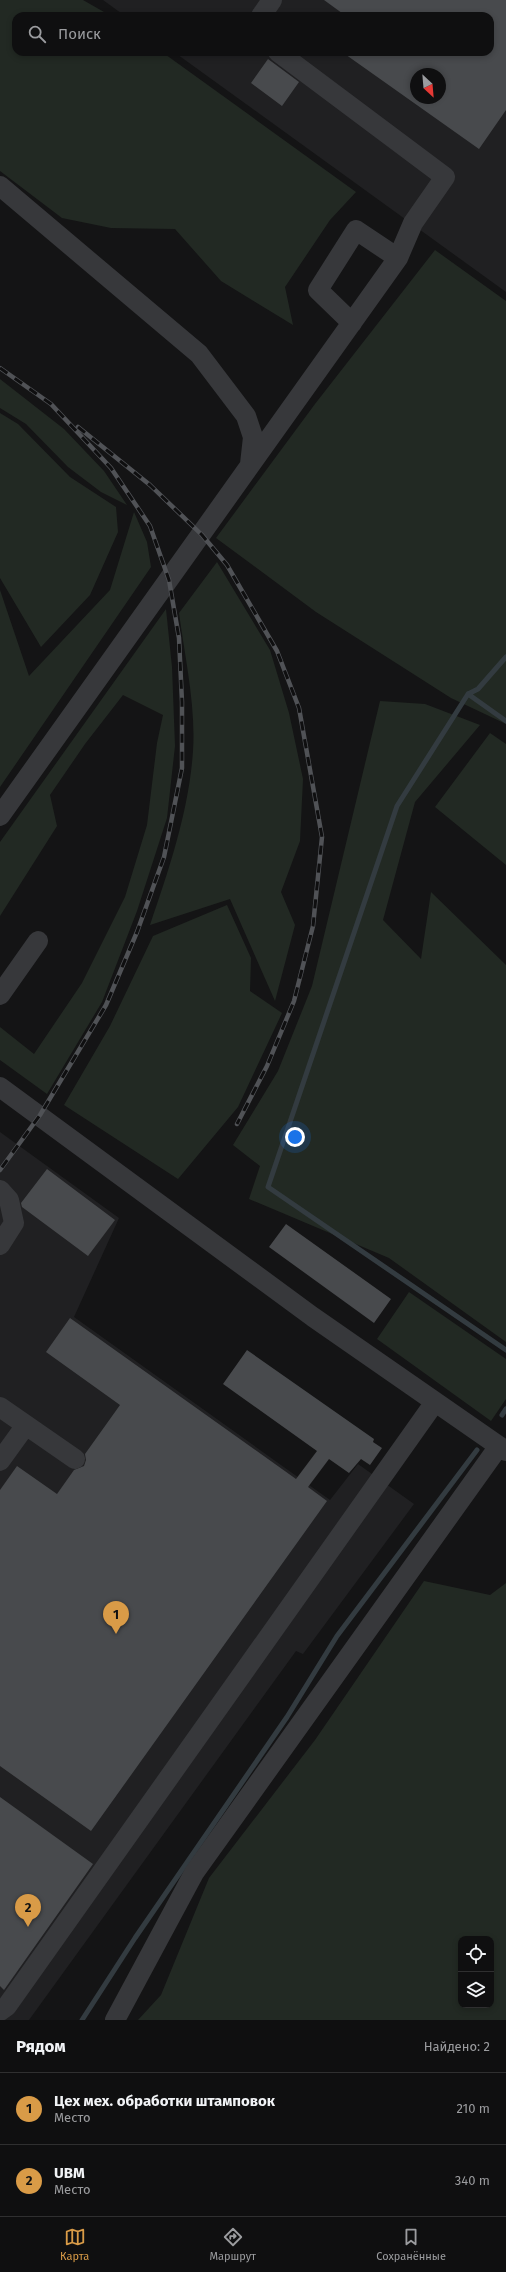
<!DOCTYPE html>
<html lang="ru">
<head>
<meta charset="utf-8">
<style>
	:root { --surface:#0f0f10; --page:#181819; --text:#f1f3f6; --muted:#9b9c9f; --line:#2f2f30; --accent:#d99b47 }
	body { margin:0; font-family:"Fira Sans",sans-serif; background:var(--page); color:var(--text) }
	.controls { position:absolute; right:12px; bottom:12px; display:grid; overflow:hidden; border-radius:8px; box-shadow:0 2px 6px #0003 }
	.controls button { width:36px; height:36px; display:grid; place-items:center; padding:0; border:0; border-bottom:1px solid var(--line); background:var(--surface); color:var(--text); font:20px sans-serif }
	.compass { position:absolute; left:410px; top:68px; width:36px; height:36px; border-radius:50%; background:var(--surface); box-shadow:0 2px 6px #0003; rotate:154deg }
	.you { position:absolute; left:295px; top:1137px; width:14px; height:14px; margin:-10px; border:3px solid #fff; border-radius:50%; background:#1a73e8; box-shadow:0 0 0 6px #1a73e833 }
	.badge { display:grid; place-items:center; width:26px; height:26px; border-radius:50%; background:var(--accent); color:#111; font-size:13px; font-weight:700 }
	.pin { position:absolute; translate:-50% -33px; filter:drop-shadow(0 1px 2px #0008) }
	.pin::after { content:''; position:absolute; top:21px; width:14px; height:12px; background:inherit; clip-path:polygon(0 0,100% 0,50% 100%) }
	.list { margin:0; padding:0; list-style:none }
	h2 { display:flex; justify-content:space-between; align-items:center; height:52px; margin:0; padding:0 16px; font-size:17px }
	h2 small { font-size:13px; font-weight:400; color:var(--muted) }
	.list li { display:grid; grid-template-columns:26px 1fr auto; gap:12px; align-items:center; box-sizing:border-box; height:72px; padding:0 16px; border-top:1px solid var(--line) }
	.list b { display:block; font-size:15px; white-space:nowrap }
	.list p { margin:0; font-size:13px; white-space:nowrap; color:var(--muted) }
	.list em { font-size:13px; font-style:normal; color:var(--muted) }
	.icon { flex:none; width:22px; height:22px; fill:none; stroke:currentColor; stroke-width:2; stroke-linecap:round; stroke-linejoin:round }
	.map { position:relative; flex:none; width:506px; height:2020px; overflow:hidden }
	.search { position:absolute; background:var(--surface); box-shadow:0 2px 6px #0003; left:12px; right:12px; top:12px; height:44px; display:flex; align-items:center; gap:10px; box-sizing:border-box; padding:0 14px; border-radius:12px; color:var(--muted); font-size:15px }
	.sheet { height:196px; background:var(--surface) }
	nav { display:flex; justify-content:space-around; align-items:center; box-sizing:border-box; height:56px; border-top:1px solid var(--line); background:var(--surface); font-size:11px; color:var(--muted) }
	nav a { display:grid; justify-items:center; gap:2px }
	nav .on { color:var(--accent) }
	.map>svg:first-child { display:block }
	.built { fill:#202022; fill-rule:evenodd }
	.green { fill:#222923; fill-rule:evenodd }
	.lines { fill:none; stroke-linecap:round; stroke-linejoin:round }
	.stream { stroke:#333b40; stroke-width:5 }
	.building { fill:#484a4d; fill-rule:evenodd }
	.minor { stroke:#37383b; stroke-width:20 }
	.rail-casing { stroke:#505256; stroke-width:4.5 }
	.rail { stroke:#0f0f10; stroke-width:3; stroke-dasharray:9; stroke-linecap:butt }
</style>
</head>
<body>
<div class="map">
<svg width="506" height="2020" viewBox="0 0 506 2020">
	<rect width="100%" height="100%" fill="#141415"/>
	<!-- built -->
	<path class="built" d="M103,0H506V292L174,52H490V16H125ZM416,74H440V98H416Z
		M0,1132L119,1218L74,1317L330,1500L358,1464L414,1504L303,1654L296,1651L29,2020H0Z"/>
	<!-- green -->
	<path class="green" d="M0,0H83L111,16H16V52H162L356,192L330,220L285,287L293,325L221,281L175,229L111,228L62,218L0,171Z
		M435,250L506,301V724L451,698L316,612L216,538L315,404Z
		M0,379L64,429L104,471L127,505L101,492L68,467L26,424L0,408Z
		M0,413L18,424L70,477L116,507L118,532L90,595L41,647L0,578Z
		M134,512L147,542L151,567L0,787V590L29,676L110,590Z
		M217,562L270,650L289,713L303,779L300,841L281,892L295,925L275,1001L230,899L150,925C169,869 189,811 193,751C196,706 185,658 179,613Z
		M166,609L172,667L175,746L167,818L137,911L102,1002L47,1094L0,1060V1027L34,1054L82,983L125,897L147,825L157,743L163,715L123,695L85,744L50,795L57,826L0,916V842Z
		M380,701L425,704L480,725L415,802L383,920L421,959L431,892L506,965V1342L389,1258L249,1199L260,1166L233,1145L278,1071L312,986Z
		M490,733L506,744V865L435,807Z
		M227,905L251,958L250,991L282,1013L238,1107L178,1179L64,1105L110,1026L153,936Z
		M409,1292L506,1359V1399L491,1421L377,1339Z
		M424,1581L490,1595L506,1583V2020H138L161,1995L209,1878L315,1740ZM461,1939H491V2005H461Z"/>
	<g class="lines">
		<!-- stream -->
		<path class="stream" d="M506,657L478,689L468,694L397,806L268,1187L506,1350
			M468,694L506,721
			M502,1415L506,1409
			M82,2020L135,1938L287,1717L337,1636L477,1450"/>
	</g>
	<!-- building -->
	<path class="building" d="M324,0H506V110L479,149L342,52H490V16H346ZM416,74H440V98H416Z
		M268,59L299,82L282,106L251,83Z
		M47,1169L115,1220L88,1256L22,1207L21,1203Z
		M286,1224L391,1299L374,1323L269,1247Z
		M70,1318L296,1479L317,1451L223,1384L247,1350L374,1439L373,1442L382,1448L370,1465L361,1459L349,1473L329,1459L308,1487L327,1501L91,1831L0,1766V1490L17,1466L57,1494L74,1470L84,1466L86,1460L85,1454L120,1405L46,1352Z
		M0,1797L93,1864L4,1990L0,1986Z"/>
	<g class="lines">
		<!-- minor -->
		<path class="minor" d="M261,16L272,0
			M0,186L199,354L246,416L253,437L250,464
			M352,323L318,290L356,230L398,258
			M0,816L398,258L413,223L445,177L278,52
			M0,995L38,941
			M0,1087L313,1317L506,1451
			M0,1190L9,1200L14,1223L0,1245
			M0,1407L75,1459
			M0,1461L26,1425
			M0,2011L7,2006L435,1402
			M115,2020L194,1873L499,1446"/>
		<defs>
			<path id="rail" d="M0,368L51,404L111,468L150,526L169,580L179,638L182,702V768L164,857L137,932L106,1005L40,1115L0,1170
				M78,427L150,485L202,535L227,565L277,651L299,708L322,837L313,926L294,1001L267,1066L237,1124"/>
		</defs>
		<!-- rail casing -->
		<use href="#rail" class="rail-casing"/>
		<!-- rail -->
		<use href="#rail" class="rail"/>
	</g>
</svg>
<div class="controls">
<button><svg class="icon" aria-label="locate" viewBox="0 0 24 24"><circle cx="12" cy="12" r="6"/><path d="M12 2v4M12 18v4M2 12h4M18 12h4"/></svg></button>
<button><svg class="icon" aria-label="layers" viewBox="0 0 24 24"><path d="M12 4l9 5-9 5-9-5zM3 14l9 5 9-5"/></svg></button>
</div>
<svg class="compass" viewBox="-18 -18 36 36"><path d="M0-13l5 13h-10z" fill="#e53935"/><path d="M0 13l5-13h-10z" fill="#9b9c9f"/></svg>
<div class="you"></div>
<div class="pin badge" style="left:116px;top:1634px">1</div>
<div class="pin badge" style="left:28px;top:1927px">2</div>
<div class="search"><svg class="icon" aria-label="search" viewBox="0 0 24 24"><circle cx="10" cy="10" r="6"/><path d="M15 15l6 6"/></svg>Поиск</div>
</div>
<section class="sheet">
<h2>Рядом<small>Найдено: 2</small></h2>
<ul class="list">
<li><span class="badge">1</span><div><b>Цех мех. обработки штамповок</b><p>Место</p></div><em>210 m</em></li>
<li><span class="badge">2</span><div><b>UBM</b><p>Место</p></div><em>340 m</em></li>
</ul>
</section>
<nav>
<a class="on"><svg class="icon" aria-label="map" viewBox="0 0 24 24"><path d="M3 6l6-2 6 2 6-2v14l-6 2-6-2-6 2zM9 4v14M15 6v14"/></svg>Карта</a>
<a><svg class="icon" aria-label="directions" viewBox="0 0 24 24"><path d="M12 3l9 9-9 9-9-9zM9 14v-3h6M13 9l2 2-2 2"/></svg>Маршрут</a>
<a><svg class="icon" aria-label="saved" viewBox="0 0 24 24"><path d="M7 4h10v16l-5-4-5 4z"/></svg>Сохранённые</a>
</nav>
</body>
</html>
